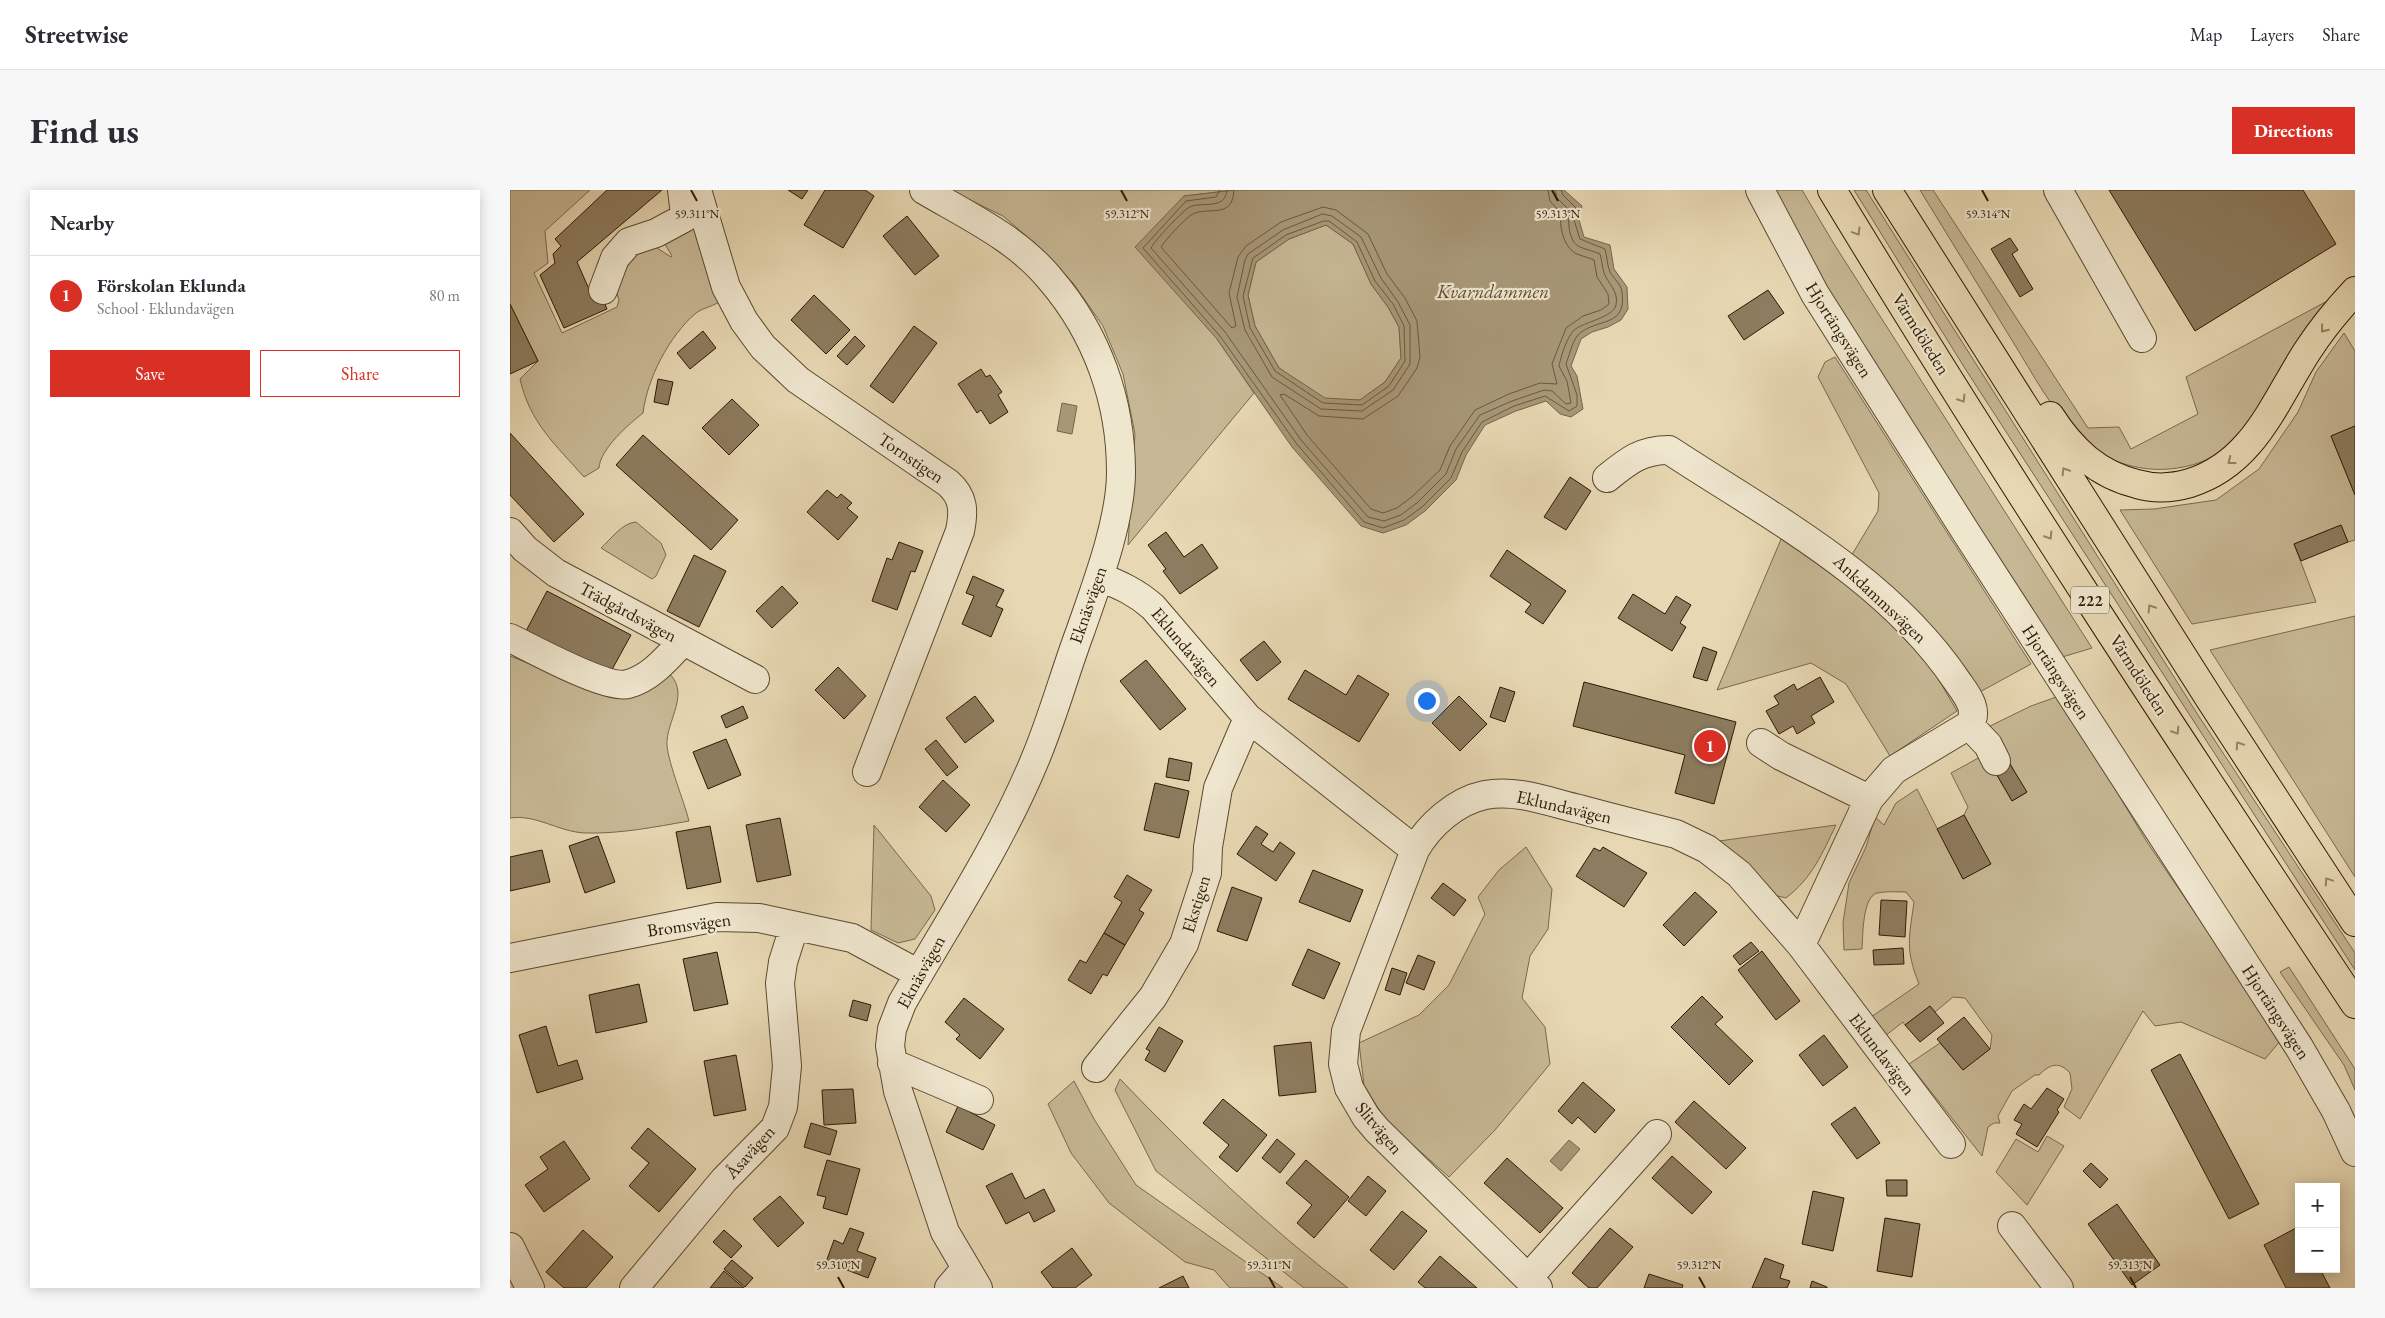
<!DOCTYPE html>
<html lang="en">
<head>
<meta charset="utf-8">
<style>
	:root { --surface:#fff; --page:#f7f7f7; --text:#2b2b33; --muted:#7c7c81; --line:#e1e1e2; --accent:#d93025 }
	body { margin:0; font-family:"EB Garamond",serif; background:var(--page); color:var(--text) }
	.controls { position:absolute; right:15px; bottom:15px; display:grid; overflow:hidden; border-radius:0px; box-shadow:0 2px 12px #0003 }
	.controls button { width:45px; height:45px; display:grid; place-items:center; padding:0; border:0; border-bottom:1px solid var(--line); background:var(--surface); color:var(--text); font:25px sans-serif }
	.you { position:absolute; left:916px; top:510px; width:18px; height:18px; margin:-12px; border:4px solid #fff; border-radius:50%; background:#1a73e8; box-shadow:0 0 0 8px #1a73e833 }
	.badge { display:grid; place-items:center; width:32px; height:32px; border-radius:50%; background:var(--accent); color:#fff; font-size:16px; font-weight:700 }
	.pin { position:absolute; translate:-50% -50%; border:2px solid #fff; box-shadow:0 1px 5px #0006 }
	.list { margin:0; padding:0; list-style:none }
	h2 { display:flex; justify-content:space-between; align-items:center; height:65px; margin:0; padding:0 20px; font-size:21px }
	h2 small { font-size:16px; font-weight:400; color:var(--muted) }
	.list li { display:grid; grid-template-columns:32px 1fr auto; gap:15px; align-items:center; box-sizing:border-box; height:80px; padding:0 20px; border-top:1px solid var(--line) }
	.list b { display:block; font-size:19px; white-space:nowrap }
	.list p { margin:0; font-size:16px; white-space:nowrap; color:var(--muted) }
	.list em { font-size:16px; font-style:normal; color:var(--muted) }
	.actions { display:flex; gap:10px; padding:15px 20px }
	.actions a { flex:1; padding:11px 0; border:1px solid var(--accent); border-radius:0px; text-align:center; font-size:18px; color:var(--accent) }
	.actions .main { background:var(--accent); color:#fff }
	.map { position:relative; flex:none; width:1845px; height:1098px; overflow:hidden; border-radius:0px }
	header { display:flex; align-items:center; gap:30px; box-sizing:border-box; height:70px; padding:0 25px; background:var(--surface); border-bottom:1px solid var(--line) }
	header strong { font-size:24px }
	nav { display:flex; gap:28px; margin-inline-start:auto; font-size:18px }
	.intro { display:flex; align-items:center; justify-content:space-between; box-sizing:border-box; height:120px; padding:0 30px }
	h1 { margin:0; font-size:35px }
	.button { padding:12px 22px; border-radius:0px; background:var(--accent); color:#fff; font-size:18px; font-weight:700 }
	main { display:flex; gap:30px; padding:0 30px }
	aside { flex:1; background:var(--surface); border-radius:0px; box-shadow:0 2px 12px #0003 }
	.map>svg:first-child { display:block }
	.green { fill:#c7b895; stroke:#7a684c }
	.water { fill:#a79777; stroke:#766549; fill-rule:evenodd }
	.lines { fill:none; stroke-linecap:round; stroke-linejoin:round }
	.shore { stroke:#6a583d; stroke-width:1 }
	.building { fill:#8d7c5f; stroke:#2c1903 }
	.minor-casing { stroke:#5b492f; stroke-width:30 }
	.highway-casing { stroke:#2c1903; stroke-width:30 }
	.minor { stroke:#efe6ce; stroke-width:28 }
	.highway { stroke:#e7d8b3; stroke-width:28 }
	.oneway { stroke:#938264 }
	.ticks { fill:none; stroke:#2c1903; stroke-width:2 }
	.labels { text-anchor:middle; stroke-width:4.5; stroke-linejoin:round; paint-order:stroke }
	.shield { fill:#efe6ce; stroke:#665640; stroke-width:1 }
	.shield-label { font-size:16px; font-weight:bold; fill:#2c1903 }
	.street-label { font-size:18px; fill:#2c1903; stroke:#efe6ce }
	.water-label { font-size:19px; font-style:italic; fill:#5d4b31; stroke:#efe6ce }
	.ticks-label { font-size:12px; text-anchor:middle; fill:#2c1903; stroke:#efe6ce; stroke-width:4.5; stroke-linejoin:round; paint-order:stroke }
</style>
</head>
<body>
<header>
<strong>Streetwise</strong>
<nav><a>Map</a><a>Layers</a><a>Share</a></nav>
</header>
<div class="intro"><h1>Find us</h1><a class="button">Directions</a></div>
<main>
<aside>
<h2>Nearby<small></small></h2>
<ul class="list">
<li><span class="badge">1</span><div><b>Förskolan Eklunda</b><p>School · Eklundavägen</p></div><em>80 m</em></li>
</ul>
<div class="actions"><a class="main">Save</a><a>Share</a></div>
</aside>
<div class="map">
<svg width="1845" height="1098" viewBox="0 0 1845 1098">
	<rect width="100%" height="100%" fill="#e7d8b3"/>
	<filter id="stains"><feTurbulence type="fractalNoise" baseFrequency=".004" numOctaves="4"/><feColorMatrix values="0 0 0 0 .2 0 0 0 0 .09 0 0 0 0 .02 0 0 0 .5 -.17"/></filter>
	<radialGradient id="worn" r=".72"><stop offset=".6" stop-color="#630" stop-opacity="0"/><stop offset="1" stop-color="#630" stop-opacity=".3"/></radialGradient>
	<!-- green -->
	<path class="green" d="M0,0H80L35,41L38,73L24,83L52,143L107,117L109,110L104,95L113,70L144,56L161,67L162,66L155,54L186,37L213,109C204,117 194,117 186,123C159,146 137,189 133,223C119,234 90,259 89,278L74,287C45,254 20,233 10,189L28,171L0,114Z
		M439,0H725L674,6L707,149L744,203L618,355L625,244L613,184L593,136L563,93L528,56L493,26Z
		M1262,0H1292L1324,54L1582,458L1549,468L1342,142Z
		M1344,0H1356L1688,525L1845,763V780L1456,180Z
		M1410,0H1423L1578,238L1609,237L1621,259L1688,224L1676,187L1834,102C1810,135 1787,168 1764,201C1753,216 1743,234 1730,247C1687,290 1614,290 1570,248C1542,221 1523,184 1503,152C1472,101 1441,51 1410,0Z
		M816,35L843,54L861,94L878,117L889,137L891,168L875,192L850,210L815,209L769,178L745,136L738,105L746,72L779,49Z
		M1834,143L1845,161V236L1821,246L1845,305V350L1838,352L1831,335L1784,354L1806,412L1682,434L1610,320L1644,319L1706,310L1749,279L1788,222L1806,182Z
		M1325,167L1521,474L1466,504L1340,368L1368,321L1369,303L1308,187L1315,172Z
		M126,332L151,353L156,365L146,386L142,389L91,358C101,349 112,333 126,332Z
		M1272,347C1314,375 1359,403 1394,441C1415,464 1431,494 1447,521L1380,566L1336,494L1301,473L1207,500Z
		M1845,426V687L1700,460Z
		M0,466L55,488L155,480C184,501 155,531 157,556C159,575 174,611 179,631C145,637 110,644 75,643C49,642 26,624 0,628Z
		M1549,506L1637,652L1771,850L1755,869L1671,832L1645,836L1633,821L1570,929L1554,917L1562,899L1560,883C1549,871 1540,874 1529,885H1525L1502,901L1488,926L1490,933H1484L1478,937L1472,966L1399,874L1430,853L1453,880L1480,859L1482,845L1455,808L1443,807L1425,822L1420,816L1395,835L1393,832L1375,846L1361,827L1409,794C1395,759 1399,748 1404,712L1396,702C1387,702 1376,701 1367,703C1352,708 1353,746 1352,759L1334,760L1333,733L1339,693L1356,657L1365,627L1374,635L1386,613L1407,599L1453,689L1480,674L1454,625L1458,617L1441,583L1472,566L1484,580L1502,611L1516,603L1480,536L1521,516Z
		M364,635L421,706L425,720L405,749L388,753L361,740Z
		M1326,635C1312,664 1302,688 1276,708L1264,705L1235,671L1209,651Z
		M1016,657L1042,699L1038,739L1020,766L1012,808L1035,837L1040,874L985,940L939,987L876,931L854,895L849,853L909,825L939,795L975,724L968,707L989,680Z
		M1779,777L1845,879V900L1834,875L1770,782Z
		M610,889C681,963 756,1036 838,1098H794L646,981L605,900Z
		M564,891L584,929L626,995L773,1098H720L704,1080L675,1072L599,1013L561,963L538,914Z
		M1537,946L1554,956L1517,1015L1486,982L1506,949L1528,962Z"/>
	<!-- water -->
	<path class="water" d="M725,0H1054L1072,16L1069,30L1074,47L1100,55L1104,79L1117,97L1118,119L1111,130L1098,137L1082,142L1071,149L1061,176L1067,186L1073,219L1061,227L1050,224L1036,211L1006,221L975,235L956,265L946,290L915,321L896,335L873,343L851,336L782,257L707,149L625,57L674,6ZM816,35L843,54L861,94L878,117L889,137L891,168L875,192L850,210L815,208L769,178L745,136L738,105L746,72L779,49Z
		M552,213L567,216L562,244L547,241Z
		M1059,950L1070,959L1051,981L1040,971Z"/>
	<g class="lines">
		<!-- shore -->
		<path class="shore" d="M710,0L706,7L676,11L633,58L710,146L786,253L854,332L873,338L894,330L912,317L941,288L952,262L972,232L1004,216L1035,206L1059,221L1067,216V205L1056,174C1059,166 1062,152 1068,145C1086,127 1117,139 1112,102C1111,94 1104,89 1100,82C1097,75 1097,66 1095,59L1070,49L1064,30L1066,18L1053,5L1051,0
			M717,0C715,22 690,10 678,18C671,23 644,51 641,58L715,142L791,250L858,327L874,331L891,325L908,312L936,284L946,259L970,225L1002,211L1034,200L1042,201L1056,214L1061,213L1057,191L1049,176C1051,166 1057,147 1064,140C1074,132 1104,127 1106,115C1109,101 1098,94 1094,83C1092,77 1092,70 1090,64C1084,61 1077,60 1070,57C1058,52 1058,31 1059,20L1047,8L1045,0
			M724,0C723,31 696,15 681,25C671,33 658,47 651,57L722,138L726,136L719,103L728,67L736,56L771,32L813,17L826,20L858,44L877,84L895,108L907,131L910,167L907,178L888,206L853,229L809,226L774,204L770,205L797,245L861,319L873,323L887,318L903,306L930,280L940,256L965,220L999,204L1030,193L1047,194L1042,174L1056,138L1073,126L1091,120L1099,114L1098,104L1087,87L1084,70C1078,67 1070,66 1065,63C1053,56 1049,35 1051,23L1040,11L1038,0
			M813,24L822,26L851,47L871,88L888,112L900,135V174L883,200L852,221L811,219L762,187L735,140L727,107L735,70L738,64L773,40Z
			M814,31H819L847,52L865,91L883,114L894,136L895,171L879,196L852,215L813,213L765,181L740,138L733,106L743,68L776,45Z"/>
	</g>
	<!-- building -->
	<path class="building" d="M97,0H152L67,72L79,99L87,96L97,119L54,138L30,85L45,73L43,64L51,56L45,49Z
		M278,0H298L292,9Z
		M315,0H355L364,6L333,58L294,35Z
		M1599,0H1793L1826,54L1685,141Z
		M397,26L429,66L405,85L373,46Z
		M1500,48L1508,60L1502,64L1523,99L1510,107L1481,59Z
		M1258,100L1274,123L1234,150L1218,126Z
		M304,105L340,140L316,164L281,130Z
		M0,114L28,171L0,184Z
		M404,136L427,153L383,213L360,196Z
		M193,141L206,158L180,179L167,163Z
		M345,146L355,156L337,175L327,166Z
		M471,179L476,187L480,185L492,202L488,205L498,222L480,234L471,220L467,223L448,194Z
		M148,189L163,192L158,215L144,212Z
		M222,209L249,235L219,265L192,238Z
		M1845,236V305L1821,246Z
		M0,243L74,324L44,352L0,305Z
		M133,245L228,330L201,360L106,275Z
		M1060,287L1081,301L1056,340L1034,327Z
		M317,300L327,308L331,304L342,313L337,318L348,327L328,350L297,322Z
		M1831,335L1838,352L1791,371L1784,354Z
		M656,342L674,367L692,354L708,378L670,404L653,381L656,379L638,355Z
		M389,352L413,361L405,382L401,381L387,420L362,411L377,368L382,370Z
		M997,360L1056,401L1033,434L1015,422L1021,414L980,386Z
		M184,365L216,381L189,437L157,421Z
		M463,386L494,400L486,416L493,419L481,447L452,434L464,406L456,403Z
		M272,396L288,413L262,438L246,421Z
		M37,401L121,445L99,485L16,441Z
		M1123,404L1155,424L1166,406L1181,415L1170,433L1176,437L1162,461L1108,428Z
		M754,451L771,472L747,491L730,470Z
		M1193,457L1207,462L1197,491L1183,487Z
		M636,470L676,519L650,540L610,491Z
		M328,477L356,506L334,529L305,500Z
		M795,480L836,505L848,485L879,504L849,552L778,509Z
		M1310,487L1324,512L1301,526L1305,533L1287,544L1283,536L1269,544L1256,521L1269,514L1264,506L1284,494L1287,500Z
		M1074,492L1226,532L1204,614L1165,603L1175,565L1063,536Z
		M990,497L1005,502L995,532L980,527Z
		M465,506L484,531L455,553L436,528Z
		M949,506L977,534L950,561L922,533Z
		M233,516L238,528L216,538L211,526Z
		M216,549L231,585L198,599L183,562Z
		M426,550L448,577L437,586L415,559Z
		M659,568L682,573L679,591L656,587Z
		M1498,571L1517,602L1502,611L1484,580Z
		M433,590L460,615L436,642L409,617Z
		M645,593L679,601L669,648L634,640Z
		M1454,625L1481,674L1453,689L1427,639Z
		M270,628L281,685L247,692L236,635Z
		M200,636L211,692L177,699L166,642Z
		M746,636L758,644L751,654L763,662L770,652L785,663L766,691L727,664Z
		M88,646L105,692L75,703L59,656Z
		M1093,657L1137,683L1114,717L1066,686L1084,658L1090,661Z
		M32,660L40,692L0,701V667Z
		M803,680L853,700L840,732L789,712Z
		M617,685L642,700L629,720L634,723L615,755L594,743L612,712L604,707Z
		M933,693L956,710L944,726L921,708Z
		M722,697L752,708L737,751L707,741Z
		M1185,702L1207,722L1174,756L1153,735Z
		M1371,710L1397,711L1395,747L1369,745Z
		M594,743L615,755L597,786L593,784L581,804L558,790L570,770L576,773Z
		M1241,752L1249,761L1230,775L1223,766Z
		M1393,758L1394,774L1364,775L1363,760Z
		M798,759L830,773L814,809L782,795Z
		M1252,761L1290,811L1266,830L1228,780Z
		M207,762L218,814L184,821L173,769Z
		M908,765L925,772L914,800L896,793Z
		M882,778L897,783L890,805L875,800Z
		M129,794L137,832L86,843L79,805Z
		M1192,806L1213,827L1205,834L1243,871L1219,895L1161,837Z
		M454,808L494,839L470,869L446,849L450,845L435,832Z
		M343,810L361,815L357,831L339,826Z
		M1420,816L1434,833L1410,852L1395,835Z
		M1454,827L1480,859L1453,880L1427,849Z
		M36,836L48,876L67,870L73,889L27,903L9,845Z
		M649,837L673,851L655,882L635,870L640,861L636,859Z
		M1314,845L1338,877L1313,896L1289,865Z
		M801,852L806,902L769,906L764,856Z
		M1670,864L1749,1014L1719,1029L1641,880Z
		M226,865L236,920L204,926L194,871Z
		M1073,892L1105,920L1085,943L1068,927L1062,934L1048,921Z
		M1537,898L1554,909L1547,920L1549,922L1527,957L1506,944L1512,934L1504,930L1514,914L1521,919Z
		M343,899L346,933L314,935L312,900Z
		M713,909L757,945L727,982L709,967L719,955L693,933Z
		M1184,911L1236,958L1216,979L1165,932Z
		M448,916L485,935L473,960L436,942Z
		M1345,917L1370,953L1347,969L1321,934Z
		M301,933L327,941L320,965L294,957Z
		M138,938L186,979L149,1022L119,996L139,973L121,958Z
		M767,949L785,964L770,983L752,968Z
		M54,951L80,989L34,1022L15,995L38,979L30,967Z
		M1162,966L1202,1002L1182,1024L1142,988Z
		M997,968L1053,1018L1030,1043L974,993Z
		M317,970L350,979L337,1025L313,1018L316,1007L307,1005Z
		M796,970L839,1007L804,1048L787,1033L802,1015L776,993Z
		M1581,973L1598,989L1590,998L1573,981Z
		M502,983L515,1009L534,999L545,1021L524,1032L519,1022L496,1034L476,996Z
		M858,986L876,1001L856,1026L838,1011Z
		M1376,990H1397V1006H1377Z
		M1303,1001L1334,1008L1323,1061L1292,1054Z
		M270,1006L294,1033L268,1057L243,1029Z
		M1607,1014L1650,1075L1622,1095L1578,1034Z
		M892,1021L917,1041L884,1080L860,1060Z
		M1375,1028L1410,1034L1402,1087L1367,1081Z
		M1788,1037L1789,1079H1810L1820,1098H1776L1754,1055Z
		M340,1038L354,1043L347,1061L366,1068L358,1088L316,1072L324,1050L333,1054Z
		M1100,1038L1123,1057L1087,1098H1079L1062,1083Z
		M73,1040L103,1067L76,1098H54L36,1082Z
		M214,1040L232,1056L221,1068L203,1052Z
		M562,1058L582,1085L565,1098H543L531,1082Z
		M930,1066L967,1098H915L908,1092Z
		M1255,1068L1274,1075L1270,1088L1280,1091L1277,1098H1242Z
		M222,1070L243,1088L235,1097L214,1079Z
		M214,1081L234,1098H200Z
		M1139,1084L1173,1095L1172,1098H1134Z
		M673,1086L679,1098H649Z
		M1302,1091L1317,1097V1098H1300Z"/>
	<g class="lines">
		<defs>
			<path id="minor" d="M187,0L216,97L234,131L253,157L288,190L438,293C454,307 454,321 450,341L357,582
				M414,0C458,26 508,49 541,90C587,144 611,211 611,282C611,331 586,396 570,442C554,485 542,530 524,572C489,656 437,734 392,813L382,839L380,856L388,901L435,1042L468,1098
				M1250,0L1305,104L1459,347L1789,857L1826,921L1845,962
				M1548,0L1632,148
				M93,100L105,68L119,52L146,43L174,28L175,25L172,0
				M1097,288C1118,271 1131,260 1159,260C1261,327 1377,387 1447,491C1456,504 1470,520 1459,535L1384,580L1359,609L1291,755
				M0,342L15,359L46,383L245,489
				M590,387C610,395 626,402 643,417L738,528L905,660
				M0,448C23,459 97,500 118,494C141,488 158,467 173,451
				M1459,535L1478,555L1486,571
				M1251,553L1271,566L1359,609
				M0,768L207,727L249,728L342,748L409,784
				M382,873L469,910
				M586,878L643,807L674,754L697,683L698,657L708,598L738,528
				M1502,1036L1549,1098
				M0,1057L20,1098
				M1018,1088L1147,944
				M124,1098L214,990L265,938L273,917L277,876L270,793L273,772L284,737
				M439,1098L456,1078
				M1028,1098L867,940L856,927L839,898L833,874L836,841L905,660C919,635 946,611 975,605C1007,599 1039,612 1069,619C1102,628 1134,636 1166,644L1197,659L1229,684L1291,755L1441,954"/>
			<path id="highway" d="M1322,0C1489,276 1667,546 1845,814
				M1377,0L1701,511L1845,732
				M1540,226C1562,260 1587,284 1627,294C1644,299 1663,298 1680,293C1744,273 1764,212 1798,160C1811,140 1828,119 1845,101"/>
		</defs>
		<!-- minor casing -->
		<use href="#minor" class="minor-casing"/>
		<!-- highway casing -->
		<use href="#highway" class="highway-casing"/>
		<!-- minor -->
		<use href="#minor" class="minor"/>
		<!-- highway -->
		<use href="#highway" class="highway"/>
	</g>
	<!-- one-way arrows -->
	<defs><path id="oneway-chevron" d="M-2-3.5L2.5 0L-2 3.5" fill="none" stroke-width="1.6" stroke-linecap="round" stroke-linejoin="round" transform="scale(1.25)"/></defs>
	<g class="oneway">
		<use href="#oneway-chevron" transform="translate(1347 42) rotate(59)"/>
		<use href="#oneway-chevron" transform="translate(1814 139) rotate(128)"/>
		<use href="#oneway-chevron" transform="translate(1452 209) rotate(58)"/>
		<use href="#oneway-chevron" transform="translate(1721 271) rotate(142)"/>
		<use href="#oneway-chevron" transform="translate(1555 281) rotate(-122)"/>
		<use href="#oneway-chevron" transform="translate(1539 346) rotate(58)"/>
		<use href="#oneway-chevron" transform="translate(1641 418) rotate(-122)"/>
		<use href="#oneway-chevron" transform="translate(1666 541) rotate(57)"/>
		<use href="#oneway-chevron" transform="translate(1729 555) rotate(-123)"/>
		<use href="#oneway-chevron" transform="translate(1818 691) rotate(-124)"/>
	</g>
	<!-- ticks -->
	<path class="ticks" d="M181,0L187,11M611,0L617,11M1042,0L1048,11M1472,0L1478,11M328,1087L334,1098M759,1087L765,1098M1189,1087L1195,1098M1620,1087L1626,1098"/>
	<g class="labels">
		<!-- shield labels -->
		<rect class="shield" x="1561" y="396.5" width="38" height="27" rx="4"/>
		<g class="shield-label">
			<text x="1580" y="416">222</text>
		</g>
		<!-- street labels -->
		<g class="street-label">
			<text transform="translate(1329 140) rotate(58)" y="6">Hjortängsvägen</text>
			<text transform="translate(1411 144) rotate(58)" y="6">Värmdöleden</text>
			<text transform="translate(401 268) rotate(34)" y="6">Tornstigen</text>
			<text transform="translate(1370 409) rotate(43)" y="6">Ankdammsvägen</text>
			<text transform="translate(578 415) rotate(-71)" y="6">Eknäsvägen</text>
			<text transform="translate(118 422) rotate(28)" y="6">Trädgårdsvägen</text>
			<text transform="translate(676 457) rotate(50)" y="6">Eklundavägen</text>
			<text transform="translate(1546 482) rotate(57)" y="6">Hjortängsvägen</text>
			<text transform="translate(1629 485) rotate(57)" y="6">Värmdöleden</text>
			<text transform="translate(1054 617) rotate(13)" y="6">Eklundavägen</text>
			<text transform="translate(686 714) rotate(-73)" y="6">Ekstigen</text>
			<text transform="translate(179 735) rotate(-8)" y="6">Bromsvägen</text>
			<text transform="translate(411 782) rotate(-61)" y="6">Eknäsvägen</text>
			<text transform="translate(1766 822) rotate(57)" y="6">Hjortängsvägen</text>
			<text transform="translate(1372 864) rotate(53)" y="6">Eklundavägen</text>
			<text transform="translate(869 938) rotate(50)" y="6">Slitvägen</text>
			<text transform="translate(240 962) rotate(-48)" y="6">Åsavägen</text>
		</g>
		<!-- water labels -->
		<g class="water-label">
			<text x="983" y="108">Kvarndammen</text>
		</g>
	</g>
	<g class="ticks-label">
		<text x="187" y="28">59.311°N</text>
		<text x="617" y="28">59.312°N</text>
		<text x="1048" y="28">59.313°N</text>
		<text x="1478" y="28">59.314°N</text>
		<text x="328" y="1079">59.310°N</text>
		<text x="759" y="1079">59.311°N</text>
		<text x="1189" y="1079">59.312°N</text>
		<text x="1620" y="1079">59.313°N</text>
	</g>
	<rect width="100%" height="100%" filter="url(#stains)"/>
	<rect width="100%" height="100%" fill="url(#worn)"/>
</svg>
<div class="controls">
<button>+</button>
<button>−</button>
</div>
<div class="you"></div>
<div class="pin badge" style="left:1200px;top:556px">1</div>
</div>
</main>
</body>
</html>
